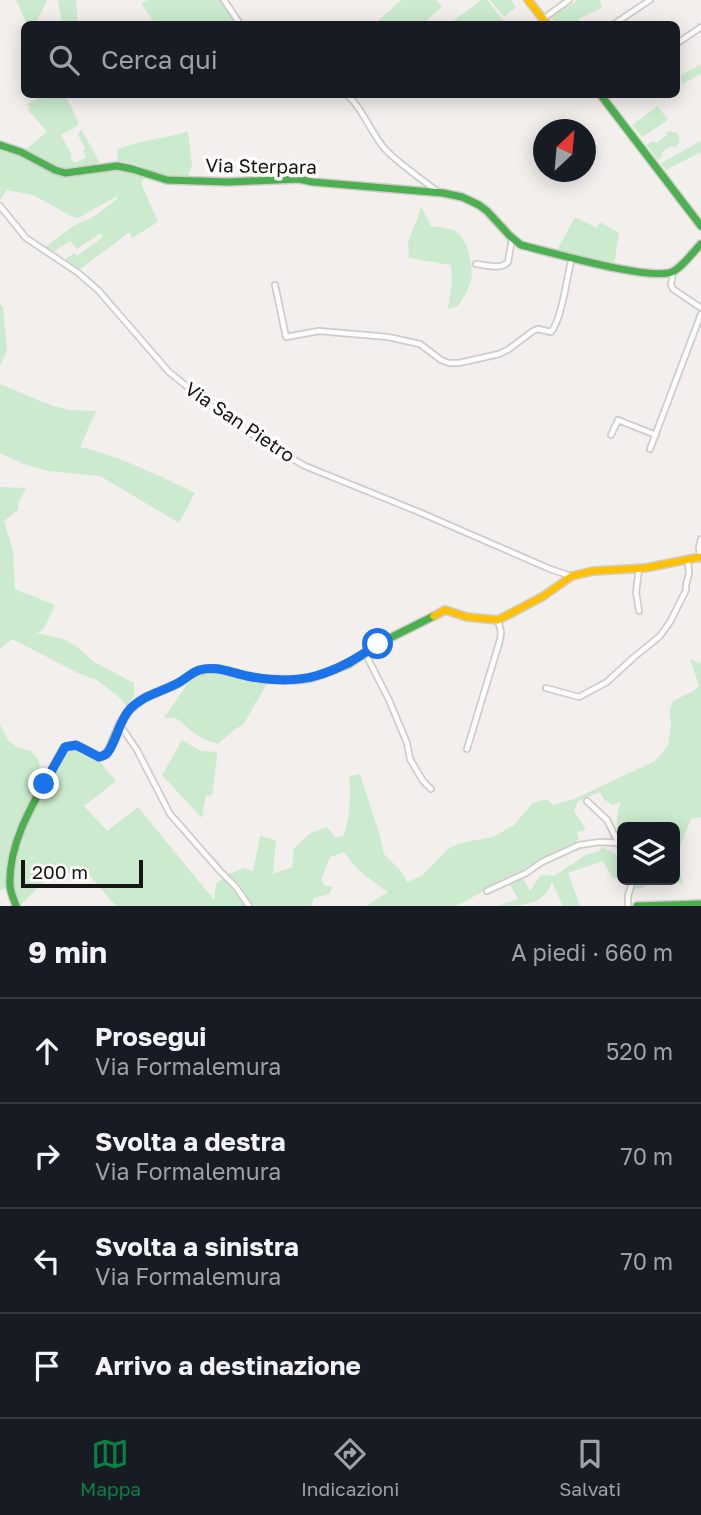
<!DOCTYPE html>
<html lang="it">
<head>
<meta charset="utf-8">
<style>
	:root { --surface:#171b24; --page:#242831; --text:#f1f3f6; --muted:#9ea1a6; --line:#363941; --accent:#0b8043 }
	body { margin:0; font-family:"Golos Text",sans-serif; background:var(--page); color:var(--text) }
	.controls { position:absolute; right:21px; bottom:21px; display:grid; overflow:hidden; border-radius:10px; box-shadow:0 4px 18px #0003 }
	.controls button { width:63px; height:63px; display:grid; place-items:center; padding:0; border:0; border-bottom:2px solid var(--line); background:var(--surface); color:var(--text); font:35px sans-serif }
	.compass { position:absolute; left:533px; top:119px; width:63px; height:63px; border-radius:50%; background:var(--surface); box-shadow:0 4px 18px #0003; rotate:26deg }
	.scale { position:absolute; left:21px; bottom:18px; width:122px; box-sizing:border-box; padding-left:7px; border:4px solid #171614; border-top:0; font-size:19px; line-height:24px; white-space:nowrap; color:#171614; -webkit-text-stroke:5px #fffefd; paint-order:stroke }
	.stop { position:absolute; width:21px; height:21px; margin:-16px; border:5px solid #1a73e8; border-radius:50%; background:#fff }
	.stop.end { background:#1a73e8; border-color:#fff; box-shadow:0 2px 7px #0008 }
	.list { margin:0; padding:0; list-style:none }
	h2 { display:flex; justify-content:space-between; align-items:center; height:91px; margin:0; padding:0 28px; font-size:30px }
	h2 small { font-size:23px; font-weight:400; color:var(--muted) }
	.list li { display:grid; grid-template-columns:46px 1fr auto; gap:21px; align-items:center; box-sizing:border-box; height:105px; padding:0 28px; border-top:2px solid var(--line) }
	.list b { display:block; font-size:26px; white-space:nowrap }
	.list p { margin:0; font-size:23px; white-space:nowrap; color:var(--muted) }
	.list em { font-size:23px; font-style:normal; color:var(--muted) }
	.icon { flex:none; width:38px; height:38px; fill:none; stroke:currentColor; stroke-width:2; stroke-linecap:round; stroke-linejoin:round }
	.map { position:relative; flex:none; width:701px; height:906px; overflow:hidden }
	.search { position:absolute; background:var(--surface); box-shadow:0 4px 18px #0003; left:21px; right:21px; top:21px; height:77px; display:flex; align-items:center; gap:18px; box-sizing:border-box; padding:0 24px; border-radius:10px; color:var(--muted); font-size:26px }
	.sheet { height:511px; background:var(--surface) }
	nav { display:flex; justify-content:space-around; align-items:center; box-sizing:border-box; height:98px; border-top:2px solid var(--line); background:var(--surface); font-size:19px; color:var(--muted) }
	nav a { display:grid; justify-items:center; gap:4px }
	nav .on { color:var(--accent) }
	.map>svg:first-child { display:block }
	.green { fill:#ccebce }
	.lines { fill:none; stroke-linecap:round; stroke-linejoin:round }
	.street-casing { stroke:#cfcdcb; stroke-width:8 }
	.fast-casing { stroke:#cfcdcb; stroke-width:10 }
	.slow-casing { stroke:#cfcdcb; stroke-width:10 }
	.street { stroke:#fdfdfc; stroke-width:4.5 }
	.fast { stroke:#4caf50; stroke-width:7 }
	.slow { stroke:#ffc107; stroke-width:7 }
	.route { stroke:#1a73e8; stroke-width:9 }
	.labels { text-anchor:middle; stroke-width:7; stroke-linejoin:round; paint-order:stroke }
	.street-label { font-size:19px; fill:#171614; stroke:#fffefd }
</style>
</head>
<body>
<div class="map">
<svg width="701" height="906" viewBox="0 0 701 906">
	<rect width="100%" height="100%" fill="#f2efec"/>
	<!-- green -->
	<path class="green" d="M16,0H47L37,21L39,24H27Z
		M58,0H76L78,24H62Z
		M148,0H221L238,24H156L141,4Z
		M401,0H436L442,7L423,24H382L378,21Z
		M481,0H487L506,24H449Z
		M490,0H511L516,7L504,17Z
		M578,0H600L602,8L578,19L579,21L574,24H556L551,17Z
		M701,64V74L682,84L681,75Z
		M43,95H65L79,123L77,126L61,135L72,156L70,158L75,163L86,157L83,151L85,148L78,135L81,129L99,161V164L68,171L58,169L25,152V150L47,132L28,110L30,108L27,104Z
		M658,106L668,120L642,137L632,125Z
		M670,131L677,133C681,138 680,143 675,147L672,146L661,153L663,156L657,159L647,145L653,141L656,143L667,135L665,133Z
		M188,132L192,166L187,178L167,177L132,163L118,161L117,149L137,143Z
		M701,141V152L666,170L661,163Z
		M0,148L37,162L58,173V176L112,169H124L145,176L141,183L158,222L132,238L130,232L79,270L64,260L74,253L77,256L103,237L101,233L77,249L70,241L53,252L44,248L73,226L93,217L117,199V196L78,218L69,215L33,195L7,190L0,200Z
		M421,206L431,226C439,228 452,227 458,233C468,241 474,269 471,281C468,290 463,299 458,306L448,309L452,282L451,265L409,258L408,241L418,217Z
		M575,217L597,228L600,222L619,233L614,265L556,252Z
		M0,304L3,307L7,351L0,365Z
		M0,384L53,406L69,410L96,411L80,447C120,456 158,475 195,493L179,523L100,476L48,471L24,464L0,453Z
		M0,487L26,488L18,503V510L4,521L13,551L15,589L55,605L43,630L37,633L66,640L81,650L94,662L134,683V696L126,706L120,698L97,680L78,673L12,639L0,649Z
		M690,659L701,664V817L691,819L678,852L682,883L646,885L642,888L632,889L637,880H675V827H622V839C615,824 616,817 621,802L612,805L604,799L600,792L578,801L574,811L586,830L577,832L579,839C563,852 542,857 525,869L456,906H366L388,892C370,880 356,870 344,852L330,857L321,880L325,886H333L329,894L314,898L311,906H116L89,875L77,865L61,879L51,874L20,906H16L10,888L0,890V725L8,740L17,747L31,751L38,759L44,783L68,745L95,756L116,781L84,806L107,831L138,807L214,900L216,884L226,875L243,868L253,871L260,836L276,840L273,874L292,867L294,848L309,834L327,827L336,838L344,835C350,814 351,797 349,776L360,774L380,836L384,854L401,871L407,882L422,876L449,848L461,843L493,837L514,825L533,803L547,799L553,805L574,799L655,761L668,745L671,727L670,709L673,701L693,691L699,686Z
		M213,671L268,682L243,725L235,729L218,744C208,741 198,737 190,730C178,720 180,717 164,718L192,677L198,674Z
		M182,740L201,751L217,752V758L212,795L206,796L202,818L162,775Z
		M602,847L622,858V878H613L603,861L568,873L580,906H563L552,882C544,906 521,906 497,906L518,899L509,883L523,878L530,891L541,875L554,876L586,855L599,851Z"/>
	<g class="lines">
		<defs>
			<path id="street" d="M224,0L240,24
				M543,19L569,0
				M614,24L650,0
				M676,44L701,27
				M346,94C363,108 370,132 385,149C398,163 421,179 437,191
				M0,206L26,238L77,272L98,290L169,372L210,405L260,440L305,466L419,512L550,569L571,576
				M476,264C486,265 501,270 508,262L512,239
				M673,272L671,285L673,289L701,308
				M275,285L286,337L319,331L388,337L420,344L441,360L449,363H459L499,354L509,349L533,331L538,329L551,332C562,319 567,276 572,257
				M611,435L618,420L656,435
				M650,449L701,314
				M700,559L699,548L701,539
				M639,611L636,592L639,569
				M365,653L389,700L407,743L410,759L423,781L431,789
				M546,688L579,697L607,682L633,658L660,636L670,622L686,590V585L689,573L688,561
				M120,725L137,750L170,814L220,871L236,887L249,906
				M467,749L500,640L501,632L498,620
				M587,801L607,820L622,850
				M487,891L526,873L542,862L579,845L600,842L619,843
				M628,906V896L633,880"/>
			<path id="fast" d="M600,94L701,226
				M0,145L21,152L55,170L65,173L117,166L132,169L167,180L229,182L299,179L313,182L443,193L462,197L479,205L487,211L510,236L521,245C547,251 655,283 674,271C684,265 693,252 701,244
				M16,906C14,899 10,892 10,885C8,836 42,790 64,748C77,742 87,751 99,757L107,754L120,724L130,709L144,698L179,683L195,672L207,669H218L261,679L294,680L311,678L349,664L378,644L434,616
				M637,906L701,904"/>
			<path id="slow" d="M528,0L547,24
				M434,616L445,610L467,617L498,620L542,597L572,576L593,571L645,568L701,557"/>
		</defs>
		<!-- street casing -->
		<use href="#street" class="street-casing"/>
		<!-- fast casing -->
		<use href="#fast" class="fast-casing"/>
		<!-- slow casing -->
		<use href="#slow" class="slow-casing"/>
		<!-- street -->
		<use href="#street" class="street"/>
		<!-- fast -->
		<use href="#fast" class="fast"/>
		<!-- slow -->
		<use href="#slow" class="slow"/>
	</g>
	<g class="lines">
		<!-- route -->
		<path class="route" d="M44,784L65,747L76,745L99,757C103,756 105,756 108,752C117,741 118,722 130,709C142,696 161,692 176,684C184,680 191,673 199,670C216,665 231,673 247,676C301,687 334,675 378,644"/>
	</g>
	<g class="labels">
		<!-- street labels -->
		<g class="street-label">
			<text transform="translate(261 166) rotate(1)" y="7">Via Sterpara</text>
			<text transform="translate(240 422) rotate(34)" y="7">Via San Pietro</text>
		</g>
	</g>
</svg>
<div class="controls">
<button><svg class="icon" aria-label="layers" viewBox="0 0 24 24"><path d="M12 4l9 5-9 5-9-5zM3 14l9 5 9-5"/></svg></button>
</div>
<svg class="compass" viewBox="-18 -18 36 36"><path d="M0-13l5 13h-10z" fill="#e53935"/><path d="M0 13l5-13h-10z" fill="#9ea1a6"/></svg>
<div class="scale">200 m</div>
<div class="stop" style="left:378px;top:644px"></div>
<div class="stop end" style="left:44px;top:784px"></div>
<div class="search"><svg class="icon" aria-label="search" viewBox="0 0 24 24"><circle cx="10" cy="10" r="6"/><path d="M15 15l6 6"/></svg>Cerca qui</div>
</div>
<section class="sheet">
<h2>9 min<small>A piedi · 660 m</small></h2>
<ul class="list">
<li><svg class="icon" aria-label="ahead" viewBox="0 0 24 24"><path d="M12 20V5M6 11l6-6 6 6"/></svg><div><b>Prosegui</b><p>Via Formalemura</p></div><em>520 m</em></li>
<li><svg class="icon" aria-label="right" viewBox="0 0 24 24"><path d="M7 20v-9h11M14 6l5 5-5 5"/></svg><div><b>Svolta a destra</b><p>Via Formalemura</p></div><em>70 m</em></li>
<li><svg class="icon" aria-label="left" viewBox="0 0 24 24"><path d="M17 20v-9H6M10 6l-5 5 5 5"/></svg><div><b>Svolta a sinistra</b><p>Via Formalemura</p></div><em>70 m</em></li>
<li><svg class="icon" aria-label="arrive" viewBox="0 0 24 24"><path d="M6 21V4h12l-3 4 3 4H6"/></svg><div><b>Arrivo a destinazione</b></div></li>
</ul>
</section>
<nav>
<a class="on"><svg class="icon" aria-label="map" viewBox="0 0 24 24"><path d="M3 6l6-2 6 2 6-2v14l-6 2-6-2-6 2zM9 4v14M15 6v14"/></svg>Mappa</a>
<a><svg class="icon" aria-label="directions" viewBox="0 0 24 24"><path d="M12 3l9 9-9 9-9-9zM9 14v-3h6M13 9l2 2-2 2"/></svg>Indicazioni</a>
<a><svg class="icon" aria-label="saved" viewBox="0 0 24 24"><path d="M7 4h10v16l-5-4-5 4z"/></svg>Salvati</a>
</nav>
</body>
</html>
